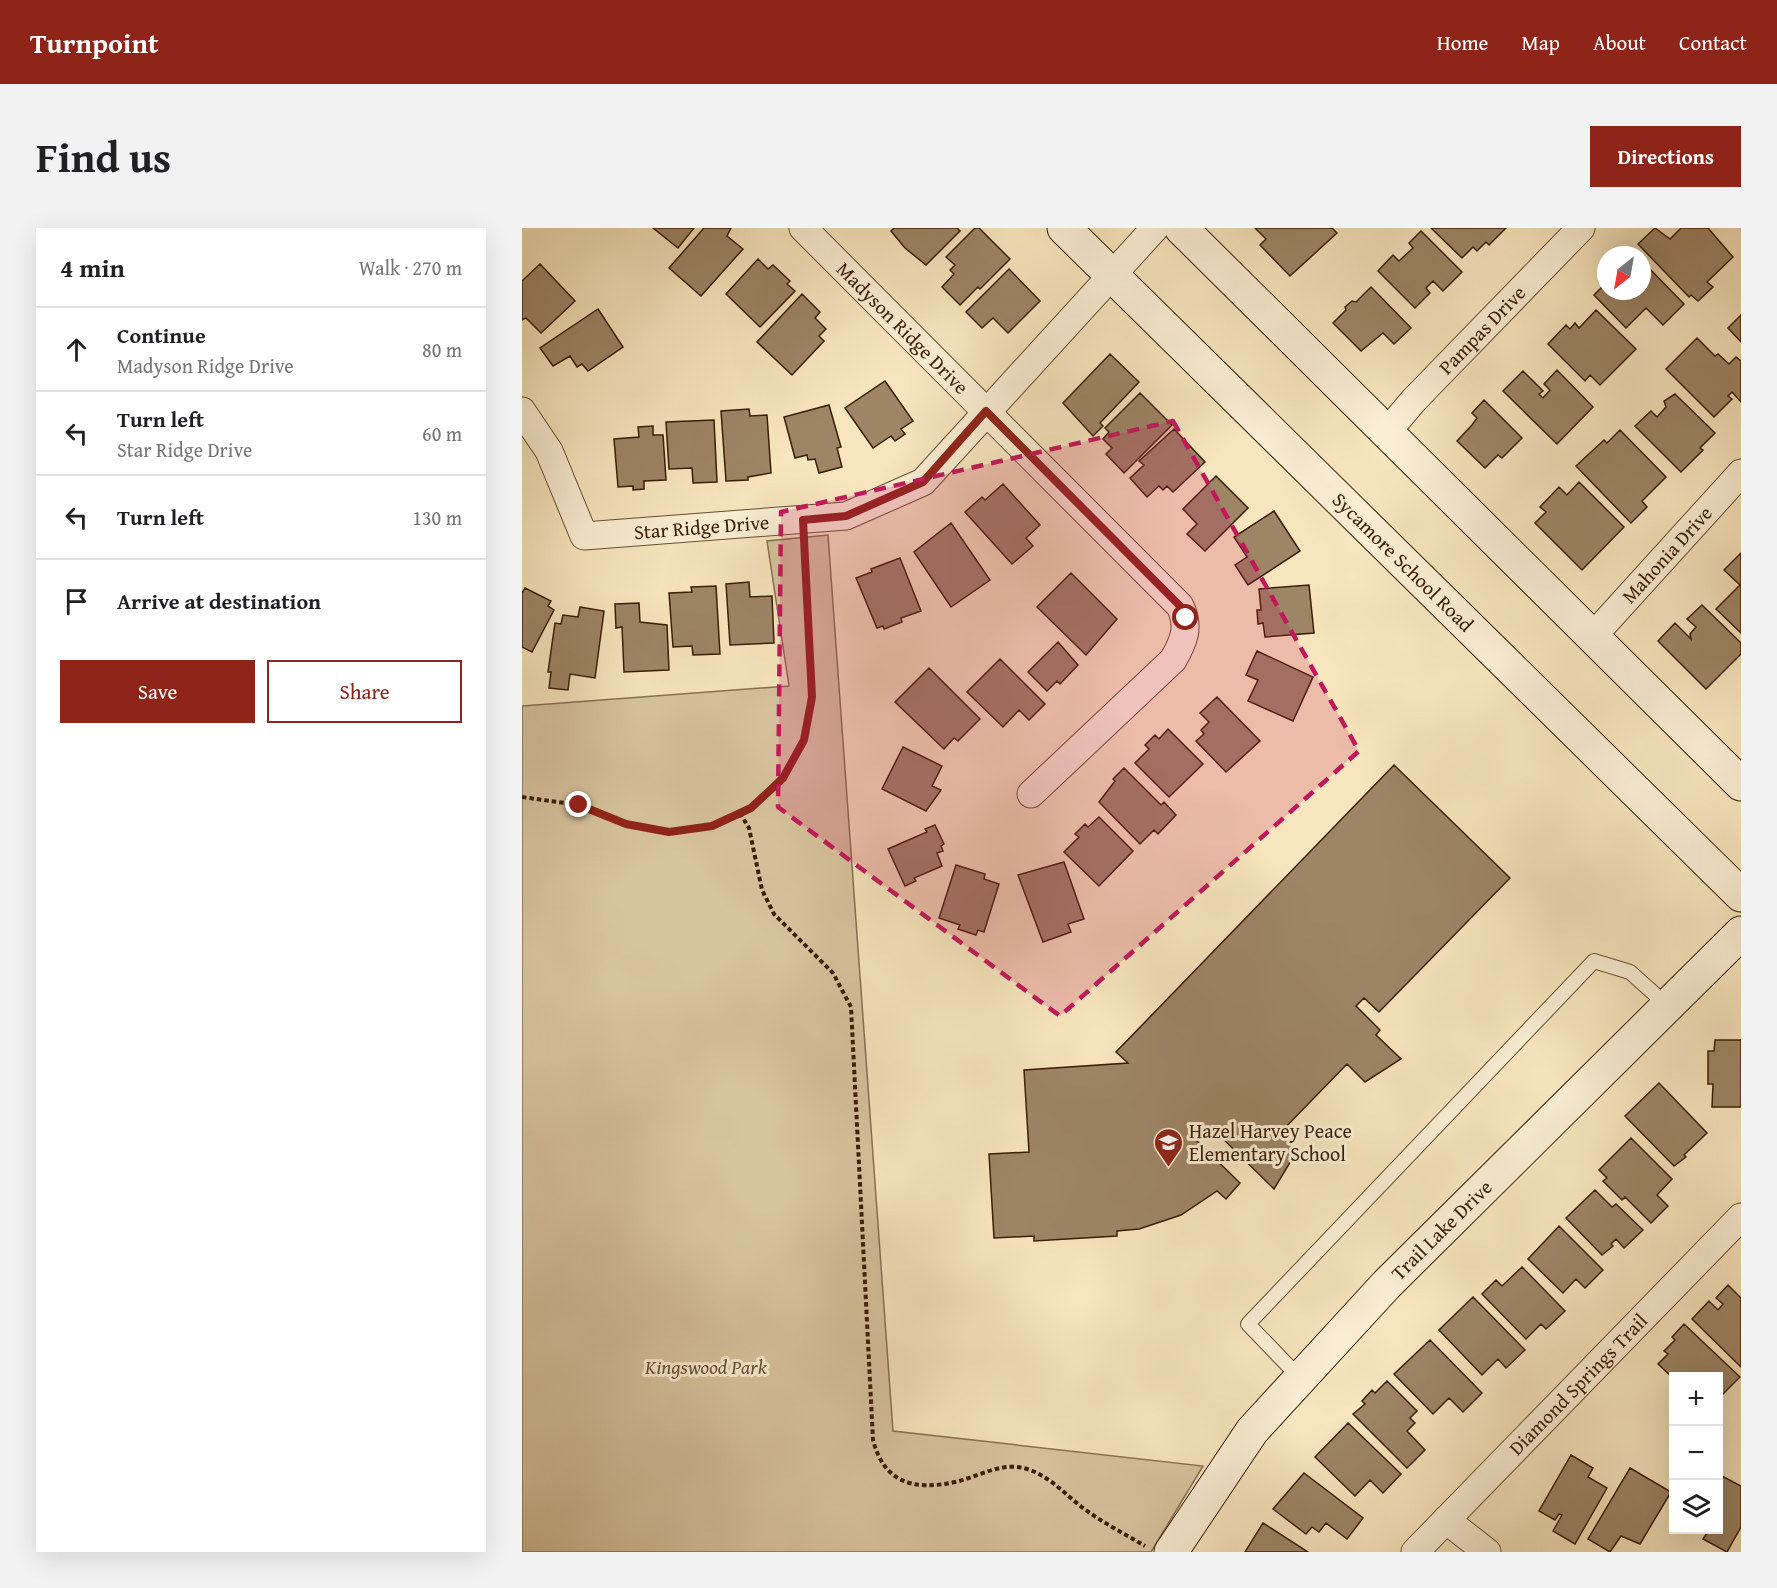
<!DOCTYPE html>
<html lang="en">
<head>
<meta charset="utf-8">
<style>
	:root { --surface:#fff; --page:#f2f2f2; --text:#202124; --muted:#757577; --line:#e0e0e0; --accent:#8f2418 }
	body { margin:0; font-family:"Gentium Book Plus",serif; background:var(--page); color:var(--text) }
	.controls { position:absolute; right:18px; bottom:18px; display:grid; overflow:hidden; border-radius:0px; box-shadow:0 6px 24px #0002 }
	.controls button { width:54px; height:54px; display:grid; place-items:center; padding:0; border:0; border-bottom:2px solid var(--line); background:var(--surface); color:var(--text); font:30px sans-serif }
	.compass { position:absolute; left:1075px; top:18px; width:54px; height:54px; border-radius:50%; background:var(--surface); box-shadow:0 6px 24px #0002; rotate:211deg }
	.stop { position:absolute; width:18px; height:18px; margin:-14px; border:4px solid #8f2418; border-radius:50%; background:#fff }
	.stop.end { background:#8f2418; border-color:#fff; box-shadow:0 2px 6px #0008 }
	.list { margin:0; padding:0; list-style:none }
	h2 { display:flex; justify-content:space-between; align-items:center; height:78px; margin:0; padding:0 24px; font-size:26px }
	h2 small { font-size:20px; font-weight:400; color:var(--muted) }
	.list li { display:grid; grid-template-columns:39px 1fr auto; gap:18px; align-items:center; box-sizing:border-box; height:84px; padding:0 24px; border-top:2px solid var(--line) }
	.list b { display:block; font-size:22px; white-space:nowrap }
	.list p { margin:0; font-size:20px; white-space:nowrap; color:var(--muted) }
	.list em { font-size:20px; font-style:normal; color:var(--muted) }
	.actions { display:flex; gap:12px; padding:18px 24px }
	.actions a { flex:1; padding:14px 0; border:2px solid var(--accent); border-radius:0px; text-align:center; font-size:21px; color:var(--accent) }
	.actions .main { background:var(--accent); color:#fff }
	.icon { flex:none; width:33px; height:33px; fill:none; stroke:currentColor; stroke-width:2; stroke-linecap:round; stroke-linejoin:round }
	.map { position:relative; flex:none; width:1219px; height:1324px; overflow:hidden; border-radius:0px }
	header { display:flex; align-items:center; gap:36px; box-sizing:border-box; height:84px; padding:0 30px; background:var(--accent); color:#fff }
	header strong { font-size:28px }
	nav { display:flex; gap:33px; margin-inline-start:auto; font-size:21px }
	.intro { display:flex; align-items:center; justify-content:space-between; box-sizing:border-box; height:144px; padding:0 36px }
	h1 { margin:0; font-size:42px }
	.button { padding:15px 27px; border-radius:0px; background:var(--accent); color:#fff; font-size:21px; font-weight:700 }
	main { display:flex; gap:36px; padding:0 36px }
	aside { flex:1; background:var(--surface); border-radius:0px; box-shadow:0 6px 24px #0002 }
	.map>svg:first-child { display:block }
	.green { fill:#d7c39e; stroke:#897052; stroke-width:1.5 }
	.building { fill:#9d8566; stroke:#3b1d07; stroke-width:1.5 }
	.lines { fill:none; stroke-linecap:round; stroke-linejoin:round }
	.lane-casing { stroke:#6a4f34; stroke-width:16 }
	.street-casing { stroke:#6a4f34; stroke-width:29 }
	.secondary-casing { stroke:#3b1d07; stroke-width:35 }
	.path { stroke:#3b1d07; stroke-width:4; stroke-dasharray:4.5 3; stroke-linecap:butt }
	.lane { stroke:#faeed4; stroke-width:14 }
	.street { stroke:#faeed4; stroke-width:27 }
	.secondary { stroke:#faeed4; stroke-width:33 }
	.route { stroke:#8f2418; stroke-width:8 }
	.marked { fill:#c2185b; fill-opacity:0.2; stroke:#c2185b; stroke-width:4.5; stroke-dasharray:12 8; stroke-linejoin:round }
	.labels { text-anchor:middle; stroke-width:6; stroke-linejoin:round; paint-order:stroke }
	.street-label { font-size:20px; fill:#3b1d07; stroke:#faeed4 }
	.poi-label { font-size:20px; fill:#3b1d07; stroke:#faeed4; text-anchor:start }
	.park-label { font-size:20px; font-style:italic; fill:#6a4f34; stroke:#faeed4 }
</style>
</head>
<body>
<header>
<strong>Turnpoint</strong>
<nav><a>Home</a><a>Map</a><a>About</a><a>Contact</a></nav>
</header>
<div class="intro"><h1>Find us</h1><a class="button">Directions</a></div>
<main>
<aside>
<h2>4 min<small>Walk · 270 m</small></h2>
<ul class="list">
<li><svg class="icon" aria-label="ahead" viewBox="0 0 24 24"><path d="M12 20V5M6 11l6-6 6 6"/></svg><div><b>Continue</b><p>Madyson Ridge Drive</p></div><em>80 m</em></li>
<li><svg class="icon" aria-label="left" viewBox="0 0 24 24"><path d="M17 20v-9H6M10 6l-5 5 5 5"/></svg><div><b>Turn left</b><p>Star Ridge Drive</p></div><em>60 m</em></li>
<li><svg class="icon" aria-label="left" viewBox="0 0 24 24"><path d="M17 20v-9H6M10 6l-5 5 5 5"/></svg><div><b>Turn left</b></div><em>130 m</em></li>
<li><svg class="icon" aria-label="arrive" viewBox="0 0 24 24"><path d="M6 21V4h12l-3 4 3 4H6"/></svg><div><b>Arrive at destination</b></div></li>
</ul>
<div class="actions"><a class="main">Save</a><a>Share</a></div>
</aside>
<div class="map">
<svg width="1219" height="1324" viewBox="0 0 1219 1324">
	<rect width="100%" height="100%" fill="#f7e5bd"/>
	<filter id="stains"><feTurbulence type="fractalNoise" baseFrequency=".00333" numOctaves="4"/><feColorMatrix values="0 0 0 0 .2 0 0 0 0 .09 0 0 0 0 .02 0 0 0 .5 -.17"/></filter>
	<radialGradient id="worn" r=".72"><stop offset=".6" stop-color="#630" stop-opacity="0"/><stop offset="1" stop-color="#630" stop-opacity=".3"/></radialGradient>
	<!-- green -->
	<path class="green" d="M306,307L371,1203L681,1238L629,1324H0V478L267,458L245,313Z"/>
	<!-- building -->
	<path class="building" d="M131,0H172L156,20Z
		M182,0H209L205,8L221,21L179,68L147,40Z
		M372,0H435L438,3L404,37L383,20L369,3Z
		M453,0H457L488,31L458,61L456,59L438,77L420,59L432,46L428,42L433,37L424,29Z
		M733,0H810L815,5L768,48L738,17L744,11Z
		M909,0H984L967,17L964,14L955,23L951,19L940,30Z
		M1133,0L1148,11L1159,0H1186L1211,29L1185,54L1191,59L1176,73L1169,67L1167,69L1116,16Z
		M899,3L940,44L921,63L911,53L904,60L908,65L893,80L856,43L871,27L877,33L891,20L887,15Z
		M236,31L246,41L251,37L268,53L265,56L273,63L238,99L204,66Z
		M18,36L53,73L19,105L4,90L0,92V53Z
		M1123,36L1162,76L1141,97L1124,80L1104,100L1072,67L1084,55V63H1120V39Z
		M487,41L518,73L486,105L471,90L460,100L444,84Z
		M849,59L889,100L872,116L861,105L839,123L811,95L824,82L823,79L830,73L834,74Z
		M280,66L298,84L293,90L304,101L297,108L302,113L270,147L235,114Z
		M76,81L101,119L66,143L60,136L55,139L48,128L31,138L18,120Z
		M1074,82L1114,121L1078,157L1068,147L1063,153L1026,116L1044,97L1048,101L1053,95L1057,100Z
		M1219,87V114L1206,100Z
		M1175,110L1193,128L1196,126L1207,136L1214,129L1219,133V174L1210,164L1206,168L1210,171L1192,189L1144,141Z
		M588,126L617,154L578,195L581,198L571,208L541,175Z
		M1035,142L1071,179L1035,216L981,163L1001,143L1021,163L1017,166L1021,170L1028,162L1022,156Z
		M363,153L391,193L379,201L383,206L373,213L369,208L351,220L323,180Z
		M618,165L650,197L602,245L584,226L590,220L581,211L587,204L583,200Z
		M1153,166L1193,205L1178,220L1181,222L1159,244L1113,198L1129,183L1135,189L1144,179L1142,173Z
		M962,172L1000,210L980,230L976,227L963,240L935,213L950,197L955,190L950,185Z
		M307,177L319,219L315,220L320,239L297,245L293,231L286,232L285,227L273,230L262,189Z
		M227,181L228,188L245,187L249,245L226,249V252L204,253L199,183Z
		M192,192L195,254L171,255L170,240L147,241L144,194Z
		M131,198V207H141L144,252L122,253V261L111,262V258L96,259L92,211L117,209L116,199Z
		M652,201L683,234L651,264L645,258L641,262L637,258L625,269L608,250L622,237L617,233Z
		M1098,202L1144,249L1120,273L1125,279L1109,295L1054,238L1082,212L1085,215Z
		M694,248L726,280L683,323L665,306L675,296L661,281Z
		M1057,254L1102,299L1060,342L1013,295L1024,284L1018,279L1037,259L1045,267Z
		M481,256L518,297L504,310L511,318L490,336L443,284L460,269L463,272Z
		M752,283L778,323L726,357L713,337L725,329L712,309Z
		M429,295L468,352L429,379L392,324Z
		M1219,325V405L1194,381L1218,357L1202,342Z
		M378,330L399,383L379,390L380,394L362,401L361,398L355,400L334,350L350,344L349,341Z
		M549,345L595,391L564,427L515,379Z
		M227,354L228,369L250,368L252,415L208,417L204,356Z
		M787,357L792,405L743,409L741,395L736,396L735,382H739L737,361Z
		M194,358L198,426L171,427L170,418L151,419L147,365L170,364L169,359Z
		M3,360L29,373L26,378L32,382L10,424L0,419V365Z
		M117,375L118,394L145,397L147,442L102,444L100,399L94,400L93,376Z
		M1180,377L1219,415V426L1184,461L1136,413L1153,395L1169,411L1168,406L1174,399L1165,391Z
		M58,379L82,383L73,450L48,446L46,462L27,460L29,444H26L33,395L39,396L41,387L56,389Z
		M536,414L556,437L538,456L535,453L525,463L506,444Z
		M735,423L791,449L771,493L726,473L736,452L724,447Z
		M478,431L523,476L507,492L497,482L481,499L445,464Z
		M407,440L458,491L436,513L432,510L422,521L373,474Z
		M695,469L738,513L704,544L674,513L682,506L679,502L687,494L678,485Z
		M646,501L681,536L647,569L613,535L627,521L623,517L633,507L637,511Z
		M381,519L420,538L410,558L419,562L404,583L360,561Z
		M872,537L988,650L857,784L842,770L834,778L858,802L854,807L879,831L843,854L825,836L757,906L775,923L752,961L689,899L675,913L718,955L704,971L695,963L659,987L617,1001L595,1003V1008L512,1013V1008L472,1010L467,926L507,924L502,842L606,835L594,824Z
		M602,540L639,577L642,574L654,587L636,606L632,602L618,616L577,574L593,553L591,551Z
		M577,589L611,623L577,658L542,624L557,609L553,606L563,596L566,599Z
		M413,597L422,616L419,618L421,623L415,625L420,638L392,650L394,653L383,658L366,621L405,604L403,601Z
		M542,634L562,691L546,696L549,704L521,714L496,647Z
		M434,637L463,646L462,651L477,656L462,704L456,702L454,707L436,701L438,697L417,690Z
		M1193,812H1219V879H1190L1191,856H1186V823H1192Z
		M1137,855L1185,905L1162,927L1164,929L1152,938L1103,888Z
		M1109,910L1150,951L1135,967L1146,978L1129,995L1103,969L1100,972L1081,953L1085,950L1077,942Z
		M1073,962L1090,979L1094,976L1121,1002L1102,1020L1094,1011L1089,1016L1091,1018L1080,1027L1044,990Z
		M1037,998L1081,1042L1063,1060L1054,1051L1041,1065L1006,1031Z
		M1000,1039L1043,1083L1024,1101L1019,1096L1004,1111L960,1066L974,1052L980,1058Z
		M1206,1057L1219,1070V1139L1170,1091L1187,1073L1196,1082L1201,1076L1194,1070Z
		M951,1069L1003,1122L984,1140L976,1131L960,1147L917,1102Z
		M1162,1096L1218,1149L1196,1171V1148H1152V1151L1136,1136L1146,1126L1142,1123L1153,1112L1150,1109Z
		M908,1112L960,1165L941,1184L927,1170L911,1186L872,1146Z
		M865,1153L895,1183L888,1190L893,1195L885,1203L903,1222L885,1240L831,1186L843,1176L840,1173L850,1162L853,1165Z
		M826,1195L879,1246L861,1265L848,1252L833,1268L793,1229Z
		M1049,1227L1071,1240L1066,1249L1085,1260L1053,1316L1031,1303L1040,1287L1037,1286L1033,1292L1017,1283Z
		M1108,1240L1149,1264L1118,1316L1099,1308L1088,1324L1066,1311Z
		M782,1245L841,1290L825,1311L804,1295L797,1304L790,1299L784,1306L751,1281Z
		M1196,1246L1219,1258V1299L1205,1324L1181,1311L1187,1302H1196Z
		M741,1295L786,1324H723Z"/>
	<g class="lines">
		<defs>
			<path id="lane" d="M778,1150L726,1096L1072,733L1108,744L1146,778"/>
			<g id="street">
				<path id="s1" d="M281,0L658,378C668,399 662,413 651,432L509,566"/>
				<path id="s2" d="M0,183L27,223L62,308L324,288L401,254L633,0"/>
				<path id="s3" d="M864,205L892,172L1059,0"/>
				<path id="s4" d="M1071,408L1219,245"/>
				<path d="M924,1292L965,1324"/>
				<path id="s5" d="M893,1324L1219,989"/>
			</g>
			<g id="secondary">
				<path id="s6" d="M542,0L1219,667"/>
				<path d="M659,0L1219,556"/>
				<path id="s7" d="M649,1324L730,1203L865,1056L1219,705"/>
			</g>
		</defs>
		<!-- lane casing -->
		<use href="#lane" class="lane-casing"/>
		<!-- street casing -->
		<use href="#street" class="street-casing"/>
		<!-- secondary casing -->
		<use href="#secondary" class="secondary-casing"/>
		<!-- path -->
		<path class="path" d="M0,569L57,577L103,596L147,604L190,598L229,580L261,550L282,512L290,469L282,314
			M218,585L227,600L240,662L252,686L311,745L329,779L351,1212C362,1255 392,1263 433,1254C459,1248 481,1232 508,1242C532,1251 547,1271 568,1285C585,1297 605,1307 623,1318"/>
		<!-- lane -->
		<use href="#lane" class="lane"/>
		<!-- street -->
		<use href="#street" class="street"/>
		<!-- secondary -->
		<use href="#secondary" class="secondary"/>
	</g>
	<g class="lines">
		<!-- route -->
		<path class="route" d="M57,577L104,596L147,604L190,598L229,580L261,550L282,512L290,469L281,292L324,288L401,254L464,183L658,378L664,390"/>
	</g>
	<!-- marked area -->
	<path class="marked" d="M651,193L837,523L538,788L256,579L259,284Z"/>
	<!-- icons -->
	<defs>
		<symbol id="school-pin" viewBox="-11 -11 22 30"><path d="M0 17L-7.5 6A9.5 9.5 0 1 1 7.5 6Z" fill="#8f2418" stroke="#faeed4"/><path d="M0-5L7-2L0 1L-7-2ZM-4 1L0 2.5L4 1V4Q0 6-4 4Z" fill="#fff"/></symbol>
	</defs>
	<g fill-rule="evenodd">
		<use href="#school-pin" x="630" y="898" width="33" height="45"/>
	</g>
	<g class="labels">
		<!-- street labels -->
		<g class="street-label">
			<text dy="7" stroke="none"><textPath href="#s1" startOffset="141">Madyson Ridge Drive</textPath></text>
			<text dy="7" stroke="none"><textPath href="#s3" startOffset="141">Pampas Drive</textPath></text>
			<text dy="7" stroke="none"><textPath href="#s2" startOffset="258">Star Ridge Drive</textPath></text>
			<text dy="7" stroke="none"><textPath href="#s4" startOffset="110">Mahonia Drive</textPath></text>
			<text dy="7" stroke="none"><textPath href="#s6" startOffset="476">Sycamore School Road</textPath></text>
			<text dy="7" stroke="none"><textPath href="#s7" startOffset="422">Trail Lake Drive</textPath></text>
			<text dy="7" stroke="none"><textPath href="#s5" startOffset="234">Diamond Springs Trail</textPath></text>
		</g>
		<!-- poi labels -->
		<g class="poi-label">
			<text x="667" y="910">Hazel Harvey Peace<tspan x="667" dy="23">Elementary School</tspan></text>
		</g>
		<!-- park labels -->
		<g class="park-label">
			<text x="184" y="1146">Kingswood Park</text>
		</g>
	</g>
	<rect width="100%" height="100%" filter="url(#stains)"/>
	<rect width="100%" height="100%" fill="url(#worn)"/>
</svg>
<div class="controls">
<button>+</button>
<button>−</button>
<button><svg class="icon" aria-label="layers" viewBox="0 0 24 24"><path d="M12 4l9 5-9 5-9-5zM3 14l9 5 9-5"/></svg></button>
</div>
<svg class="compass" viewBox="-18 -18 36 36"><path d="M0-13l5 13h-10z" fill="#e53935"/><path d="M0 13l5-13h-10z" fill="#757577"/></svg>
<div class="stop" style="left:664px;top:390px"></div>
<div class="stop end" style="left:57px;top:577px"></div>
</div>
</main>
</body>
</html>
